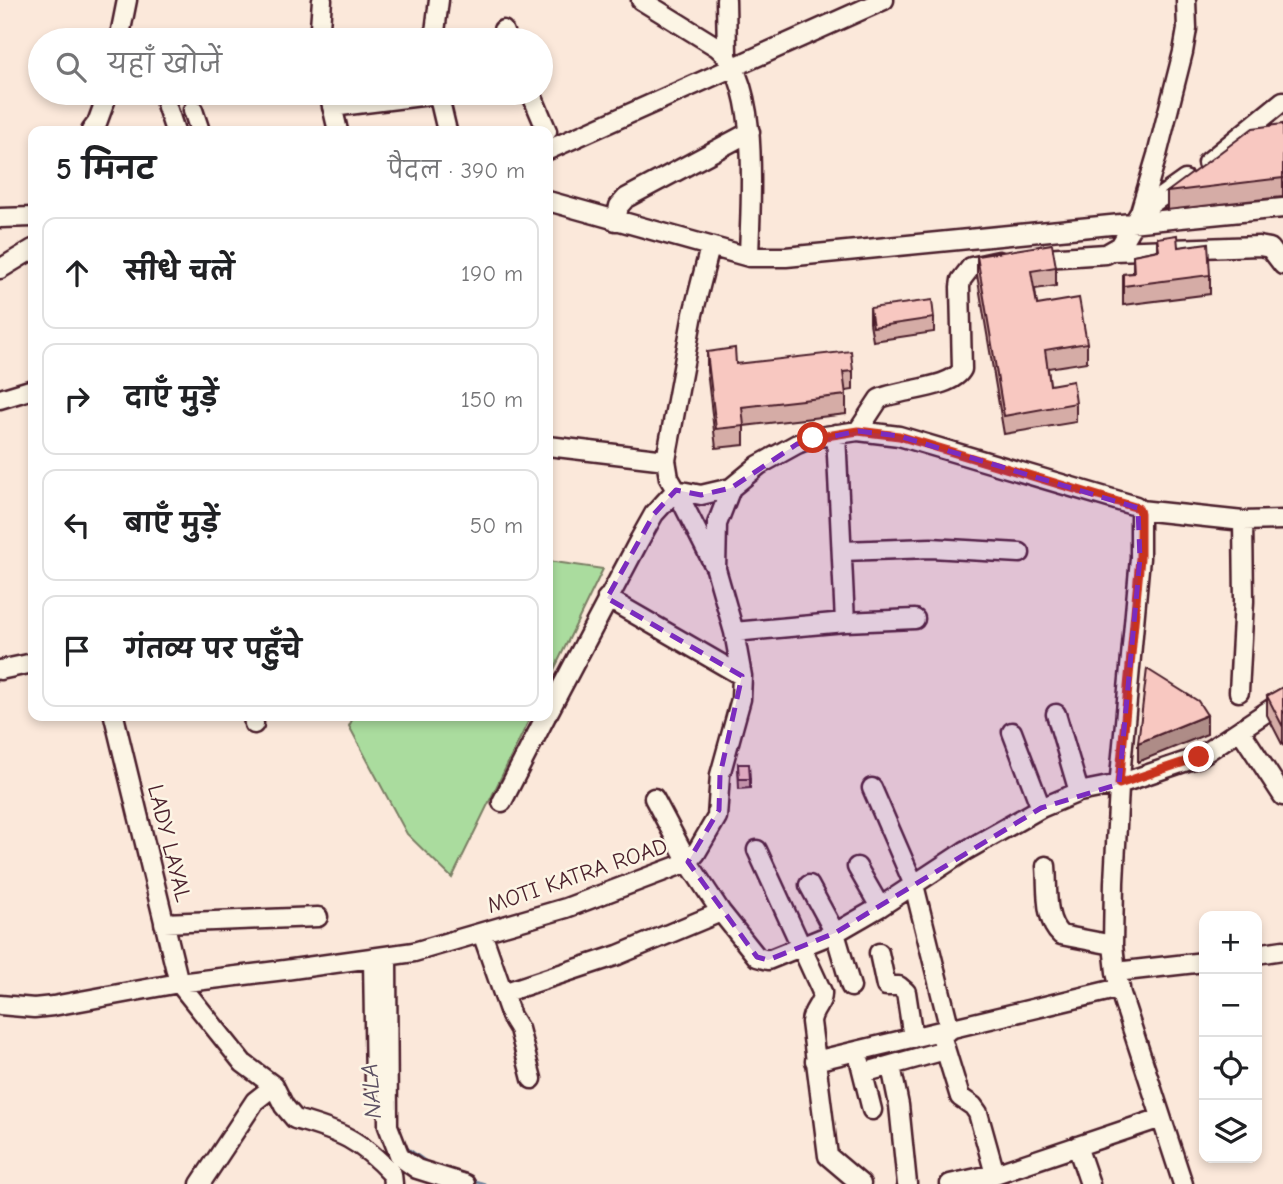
<!DOCTYPE html>
<html lang="hi">
<head>
<meta charset="utf-8">
<style>
	:root { --surface:#fff; --page:#f6f6f6; --text:#202124; --muted:#757577; --line:#e0e0e0 }
	body { margin:0; font-family:"Comic Neue","Playpen Sans Deva",sans-serif; background:var(--page); color:var(--text) }
	.controls { position:absolute; right:21px; bottom:21px; display:grid; overflow:hidden; border-radius:14px; box-shadow:0 4px 10px #0003 }
	.controls button { width:63px; height:63px; display:grid; place-items:center; padding:0; border:0; border-bottom:2px solid var(--line); background:var(--surface); color:var(--text); font:35px sans-serif }
	.stop { position:absolute; width:21px; height:21px; margin:-16px; border:5px solid #c8321e; border-radius:50%; background:#fff }
	.stop.end { background:#c8321e; border-color:#fff; box-shadow:0 2px 7px #0008 }
	.list { margin:0; padding:0; list-style:none }
	h2 { display:flex; justify-content:space-between; align-items:center; height:91px; margin:0; padding:0 28px; font-size:30px }
	h2 small { font-size:23px; font-weight:400; color:var(--muted) }
	.list li { display:grid; grid-template-columns:46px 1fr auto; gap:21px; align-items:center; box-sizing:border-box; height:112px; margin:0 14px 14px; padding:0 14px; border:2px solid var(--line); border-radius:14px }
	.list b { display:block; font-size:26px; white-space:nowrap }
	.list em { font-size:23px; font-style:normal; color:var(--muted) }
	.icon { flex:none; width:38px; height:38px; fill:none; stroke:currentColor; stroke-width:2; stroke-linecap:round; stroke-linejoin:round }
	.map { position:relative; flex:none; width:1283px; height:1184px; overflow:hidden }
	.search { position:absolute; background:var(--surface); box-shadow:0 4px 10px #0003; left:28px; top:28px; width:525px; height:77px; display:flex; align-items:center; gap:18px; box-sizing:border-box; padding:0 24px; border-radius:38px; color:var(--muted); font-size:26px }
	.panel { position:absolute; background:var(--surface); box-shadow:0 4px 10px #0003; left:28px; top:126px; width:525px; height:595px; border-radius:14px }
	.map>svg:first-child { display:block }
	.green { fill:#aadc9e; stroke:#7a7e64; stroke-width:2 }
	.lines { fill:none; stroke-linecap:round; stroke-linejoin:round }
	.stream { stroke:#6e819b; stroke-width:3.5 }
	.minor-casing { stroke:#4a1f2b; stroke-width:23 }
	.minor { stroke:#fcf5e5; stroke-width:18 }
	.wall { fill:#d5aca6; stroke:#4a1f2b; stroke-width:2 }
	.shaded-wall { fill:#ae8c87; stroke:#4a1f2b; stroke-width:2 }
	.building { fill:#f8c8c1; stroke:#4a1f2b; stroke-width:2 }
	.route { stroke:#c8321e; stroke-width:9 }
	.marked { fill:#7b2cbf; fill-opacity:0.2; stroke:#7b2cbf; stroke-width:5; stroke-dasharray:14 9; stroke-linejoin:round }
	.labels { text-anchor:middle; stroke-width:5; stroke-linejoin:round; paint-order:stroke }
	.street-label { font-size:23px; fill:#4a1f2b; stroke:#fcf5e5 }
	.water-label { font-size:24px; font-style:italic; fill:#5c5063; stroke:#fcf5e5 }
</style>
</head>
<body>
<div class="map">
<svg width="1283" height="1184" viewBox="0 0 1283 1184">
	<rect width="100%" height="100%" fill="#fbe8da"/>
	<filter id="ink" filterUnits="userSpaceOnUse"><feTurbulence type="fractalNoise" baseFrequency=".0143" numOctaves="2"/><feDisplacementMap in="SourceGraphic" scale="14" xChannelSelector="R" yChannelSelector="G"/><feConvolveMatrix kernelMatrix="1 2 1 2 8 2 1 2 1" color-interpolation-filters="sRGB"/></filter>
	<g filter="url(#ink)">
		<!-- green -->
		<path class="green" d="M548,561L603,569L548,682Z
			M354,716H531L452,878L407,834L349,726Z"/>
		<g class="lines">
			<!-- stream -->
			<path class="stream" d="M402,1145L430,1165
				M470,1180L484,1184"/>
			<defs>
				<path id="minor" d="M641,0L717,47C762,81 750,204 749,257
					M726,0L727,55
					M503,30L507,40
					M119,40L127,0
					M319,40L322,0
					M434,40L439,0
					M329,93L338,131
					M438,93L447,131
					M531,93L547,131
					M166,104L175,131
					M332,107L446,93
					M193,110L200,131
					M91,131L97,123L108,93
					M548,150L884,0
					M1207,163L1283,101
					M548,201L749,257H786L1283,208
					M1140,212L1185,180
					M0,218L33,217
					M616,221L619,206L626,198L750,132
					M710,247L693,314L666,460L669,478L676,490L701,495L731,488L759,465L797,444L812,438L858,431L899,436L1136,506L1140,510V558L1119,788L1114,882L1113,945L1116,972L1121,994L1183,1184
					M1113,251L1259,246L1270,248L1283,265
					M1030,259L1106,254L1120,246L1140,212L1157,155L1183,52L1187,29L1186,0
					M0,269L33,249
					M0,399L33,389
					M858,431L879,399C899,389 952,389 962,369L960,287L961,280L971,267L999,261
					M836,434L845,622
					M548,446L666,460
					M1140,510L1243,521L1283,520
					M842,551L931,548L1020,553
					M607,598L742,676
					M734,632L845,622L915,619
					M0,670L33,663
					M1239,692L1244,601L1243,521
					M548,713L640,539L654,514L676,490L714,565
					M1056,714L1079,792
					M114,716L179,983L243,1063L274,1086L284,1106L295,1119C341,1132 359,1139 392,1174L393,1184
					M253,716L254,724
					M1240,730L1283,796
					M1012,732L1041,808
					M872,788L914,885L950,1030
					M654,798L688,862L721,912L757,957L768,960L835,933L880,907L965,851L1041,808L1079,792L1119,784L1199,757L1283,701
					M502,802L546,716
					M757,850L822,992C823,1004 812,1009 811,1022L828,1156L861,1184
					M1046,866C1048,888 1044,920 1061,935L1113,945
					M857,867L880,907
					M809,885L835,933L851,987
					M164,923L318,917
					M482,933L511,1016L519,1029L532,1079
					M879,953L886,986H899L906,992L913,1038
					M1257,954L1283,950
					M387,956L388,1126L400,1157L417,1169L465,1184
					M373,959L375,1086
					M1116,972L1204,962
					M503,993L618,955L721,912
					M0,1005L34,1008L53,1006L179,983L285,970L414,952L566,908L688,862L696,853L717,817L720,775L741,699L742,676L734,632L716,569L717,524L731,488
					M940,1032L960,1097L973,1106L978,1113L995,1174
					M815,1061L1120,988
					M860,1062L872,1110
					M891,1066L899,1105L907,1184
					M863,1073L945,1050
					M1077,1146L1090,1184
					M200,1184L255,1101L274,1086
					M950,1184L995,1174L1161,1118"/>
			</defs>
			<!-- minor casing -->
			<use href="#minor" class="minor-casing"/>
			<!-- minor -->
			<use href="#minor" class="minor"/>
		</g>
		<!-- wall -->
		<path class="wall" d="M1283,124V197L1167,210V192Z
			M1157,238L1178,247L1210,275V294L1123,305V274L1133,273V255L1157,250Z
			M977,256L1056,267V286L1035,289L1037,305L1087,343V362L1048,368L1050,385L1076,403V422L1004,434L977,275Z
			M870,308L934,318V332L873,341L870,323Z
			M707,352L736,364L853,371V390L846,391V414L744,426V445L716,448L707,371Z
			M1283,687V746L1267,715V696Z
			M738,764L750,779V788L739,789Z"/>
		<!-- shaded-wall -->
		<path class="shaded-wall" d="M1207,715V734L1138,762V743Z"/>
		<!-- building -->
		<path class="building" d="M1283,124V178L1167,192L1253,128Z
			M1177,235L1178,247L1208,243L1210,275L1123,286V274L1134,273L1133,255L1159,250L1157,238Z
			M1052,244L1056,267L1031,271L1037,305L1079,298L1087,343L1045,350L1050,385L1073,381L1076,403L1004,416L977,256Z
			M932,300L934,318L873,327L870,308Z
			M735,348L736,364L851,351L853,371L843,372L846,395L742,407L744,426L716,429L707,352Z
			M1147,669L1198,701L1207,715L1138,743Z
			M1283,687V727L1267,696Z
			M738,764H749L750,779H739Z"/>
	</g>
	<g class="lines" filter="url(#ink)">
		<!-- route -->
		<path class="route" d="M813,438L858,431L899,436L1138,508L1140,513V558L1119,784L1199,757"/>
	</g>
	<!-- marked area -->
	<path class="marked" d="M858,431L899,436L1138,508L1140,558L1119,784L1041,808L835,933L768,960L757,957L688,862L719,810L720,775L742,676L607,598L654,514L676,490L701,495L731,488L797,444Z"/>
	<g class="labels">
		<!-- street labels -->
		<g class="street-label">
			<text transform="translate(170 843) rotate(76)" y="8">LADY LAYAL</text>
			<text transform="translate(577 875) rotate(-19)" y="8">MOTI KATRA ROAD</text>
		</g>
		<!-- water labels -->
		<g class="water-label">
			<text transform="translate(371 1091) rotate(-94)" y="8">NALA</text>
		</g>
	</g>
</svg>
<div class="controls">
<button>+</button>
<button>−</button>
<button><svg class="icon" aria-label="locate" viewBox="0 0 24 24"><circle cx="12" cy="12" r="6"/><path d="M12 2v4M12 18v4M2 12h4M18 12h4"/></svg></button>
<button><svg class="icon" aria-label="layers" viewBox="0 0 24 24"><path d="M12 4l9 5-9 5-9-5zM3 14l9 5 9-5"/></svg></button>
</div>
<div class="stop" style="left:813px;top:438px"></div>
<div class="stop end" style="left:1199px;top:757px"></div>
<div class="search"><svg class="icon" aria-label="search" viewBox="0 0 24 24"><circle cx="10" cy="10" r="6"/><path d="M15 15l6 6"/></svg>यहाँ खोजें</div>
<section class="panel">
<h2>5 मिनट<small>पैदल · 390 m</small></h2>
<ul class="list">
<li><svg class="icon" aria-label="ahead" viewBox="0 0 24 24"><path d="M12 20V5M6 11l6-6 6 6"/></svg><div><b>सीधे चलें</b></div><em>190 m</em></li>
<li><svg class="icon" aria-label="right" viewBox="0 0 24 24"><path d="M7 20v-9h11M14 6l5 5-5 5"/></svg><div><b>दाएँ मुड़ें</b></div><em>150 m</em></li>
<li><svg class="icon" aria-label="left" viewBox="0 0 24 24"><path d="M17 20v-9H6M10 6l-5 5 5 5"/></svg><div><b>बाएँ मुड़ें</b></div><em>50 m</em></li>
<li><svg class="icon" aria-label="arrive" viewBox="0 0 24 24"><path d="M6 21V4h12l-3 4 3 4H6"/></svg><div><b>गंतव्य पर पहुँचे</b></div></li>
</ul>
</section>
</div>
</body>
</html>
